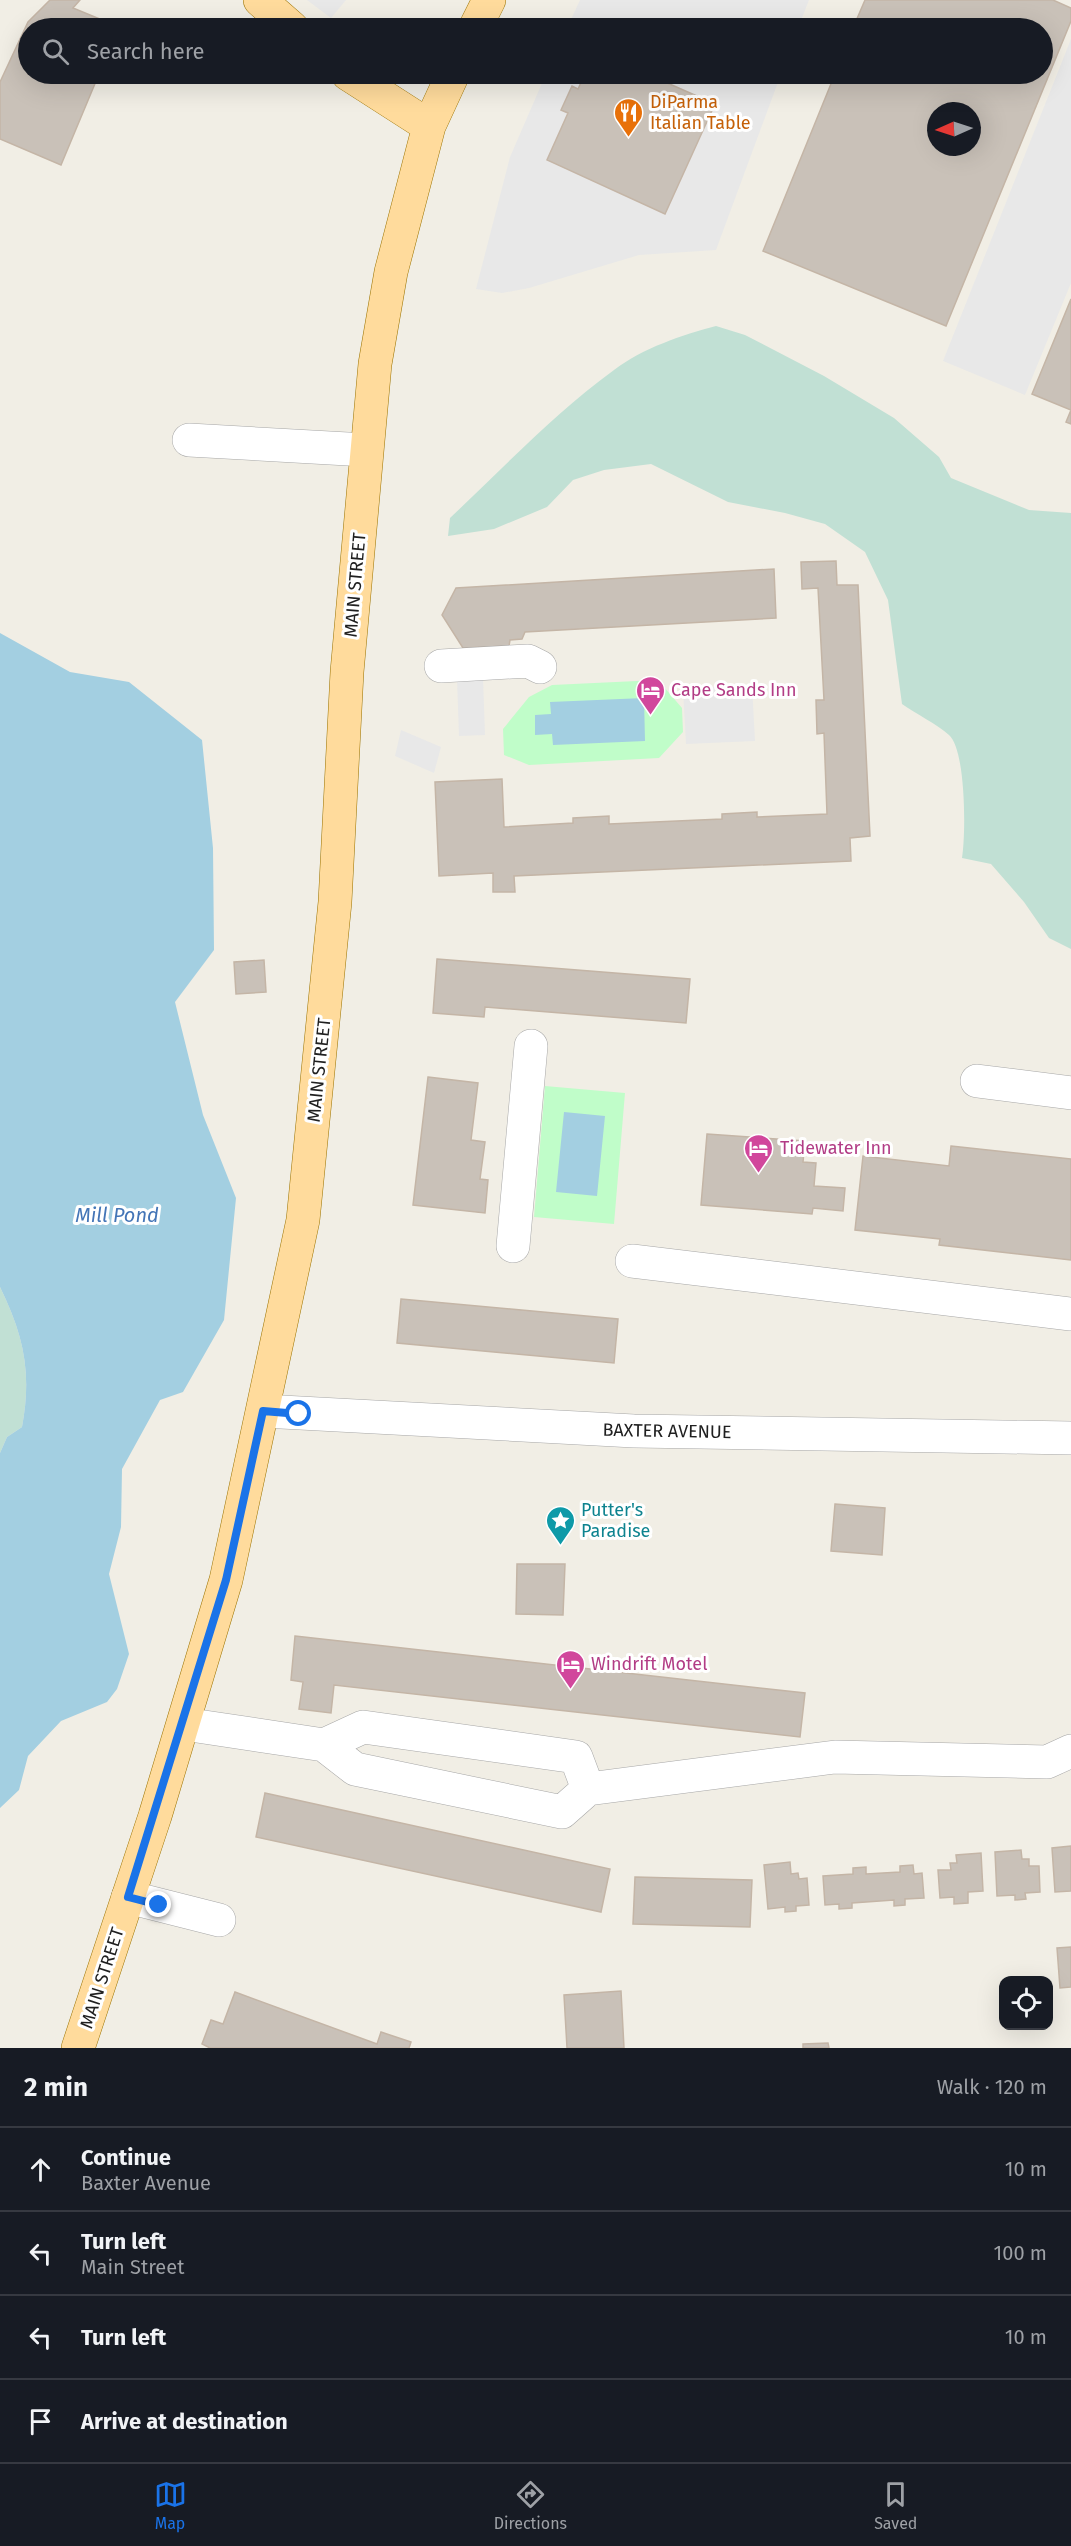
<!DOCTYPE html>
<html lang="en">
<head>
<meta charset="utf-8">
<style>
	:root { --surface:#171b24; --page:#242831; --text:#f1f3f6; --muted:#9ea1a6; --line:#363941; --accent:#1a73e8 }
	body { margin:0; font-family:"Fira Sans",sans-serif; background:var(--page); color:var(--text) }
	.controls { position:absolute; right:18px; bottom:18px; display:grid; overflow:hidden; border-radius:12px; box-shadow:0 6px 24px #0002 }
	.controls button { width:54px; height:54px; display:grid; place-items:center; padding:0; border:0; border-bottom:2px solid var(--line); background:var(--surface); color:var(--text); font:30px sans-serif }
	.compass { position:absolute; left:927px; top:102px; width:54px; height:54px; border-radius:50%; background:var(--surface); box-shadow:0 6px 24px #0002; rotate:267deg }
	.stop { position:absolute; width:18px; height:18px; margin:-14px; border:4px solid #1a73e8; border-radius:50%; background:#fff }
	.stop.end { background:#1a73e8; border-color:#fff; box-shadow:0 2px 6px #0008 }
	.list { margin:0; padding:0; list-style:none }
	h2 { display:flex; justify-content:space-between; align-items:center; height:78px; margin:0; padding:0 24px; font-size:26px }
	h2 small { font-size:20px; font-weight:400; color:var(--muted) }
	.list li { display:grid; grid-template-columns:39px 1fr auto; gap:18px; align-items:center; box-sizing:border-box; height:84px; padding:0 24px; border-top:2px solid var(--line) }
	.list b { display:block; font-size:22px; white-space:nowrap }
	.list p { margin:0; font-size:20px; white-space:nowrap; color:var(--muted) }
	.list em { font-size:20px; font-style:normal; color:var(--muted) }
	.icon { flex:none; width:33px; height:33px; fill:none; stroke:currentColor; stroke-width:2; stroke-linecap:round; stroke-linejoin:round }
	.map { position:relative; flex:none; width:1071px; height:2048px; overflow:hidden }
	.search { position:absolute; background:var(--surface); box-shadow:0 6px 24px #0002; left:18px; right:18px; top:18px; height:66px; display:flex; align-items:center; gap:15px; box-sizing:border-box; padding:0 21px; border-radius:33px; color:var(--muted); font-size:22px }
	.sheet { height:414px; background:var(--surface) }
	nav { display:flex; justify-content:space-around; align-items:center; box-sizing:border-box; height:84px; border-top:2px solid var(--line); background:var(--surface); font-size:16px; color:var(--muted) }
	nav a { display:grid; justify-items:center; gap:3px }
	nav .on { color:var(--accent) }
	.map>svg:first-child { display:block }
	.wetland { fill:#c1e0d4 }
	.park { fill:#c0fdc9 }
	.parking { fill:#e8e8e8 }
	.water { fill:#a3cfe1 }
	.building { fill:#c9c1b8; stroke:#c4b5a6; stroke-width:1.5; fill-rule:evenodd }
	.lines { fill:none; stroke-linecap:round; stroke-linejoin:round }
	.minor-casing { stroke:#a7a7a7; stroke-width:34 }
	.major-casing { stroke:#9b7300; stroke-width:34 }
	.minor { stroke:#fff; stroke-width:33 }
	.major { stroke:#ffdb9c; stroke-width:33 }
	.route { stroke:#1a73e8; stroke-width:8 }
	.labels { text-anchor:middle; stroke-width:6; stroke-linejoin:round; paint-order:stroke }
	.food-label { font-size:18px; fill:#c56008; stroke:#fff; text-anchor:start }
	.street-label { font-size:18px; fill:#202020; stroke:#fff }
	.hotel-label { font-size:18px; fill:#b23c85; stroke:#fff; text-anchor:start }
	.culture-label { font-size:18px; fill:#0d838f; stroke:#fff; text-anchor:start }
	.water-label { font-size:20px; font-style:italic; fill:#4475b7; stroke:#fff }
</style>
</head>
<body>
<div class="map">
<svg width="1071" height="2048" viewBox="0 0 1071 2048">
	<rect width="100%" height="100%" fill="#f1eee5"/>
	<!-- wetland -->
	<path class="wetland" d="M716,326L745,335L824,376L894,418L939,457L951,478L1029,510L1071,513V949L1049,938L1024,902L991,864L962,858C966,834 966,750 949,735C937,724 916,714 902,704L888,600L865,552L825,524L785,513L728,502L651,464L604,470L573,480L547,507L494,529L448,536L450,518C503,468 555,413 614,370C643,348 682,335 716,326Z
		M0,1287C24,1336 32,1373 22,1427L7,1437L0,1453Z"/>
	<!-- park -->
	<path class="park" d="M658,680L682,708L683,732L659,758L529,765L504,755L503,729L529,697L552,685Z
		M545,1086L625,1093L614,1224L534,1217Z"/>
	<!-- parking -->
	<path class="parking" d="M307,0H346L331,18Z
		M580,0H809L798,28H567Z
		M1071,39V283L1025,395L943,361Z
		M546,74H781L716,250L639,255L529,288L502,293L476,289L510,157Z
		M483,678L485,735L459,736L457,679Z
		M752,685L755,741L686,744L683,689Z
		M401,730L441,747L434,773L395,756Z"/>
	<!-- water -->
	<path class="water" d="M0,633L70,672L129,682L202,740L213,848L214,950L175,1002L203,1115L236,1198L224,1320L183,1392L160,1400L122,1469L121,1527L109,1574L129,1654L117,1689L107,1702L61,1721L28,1756L19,1790L0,1808V1453L7,1437L22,1427C32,1373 24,1336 0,1287Z
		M644,698L645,741L553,745L552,734L535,735V715L551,714L550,702Z
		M564,1112L605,1116L597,1196L556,1192Z"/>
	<!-- building -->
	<path class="building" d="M50,0H80L73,8L119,27L28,28V74H99L61,165L0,139V82L28,22Z
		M865,0H1053L1071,8V21L946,326L763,251L835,74H1042V28H853ZM936,111H972V147H936Z
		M585,74H647L715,104L665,214L547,160L568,113L561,110L572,86L578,89Z
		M1071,299V424L1066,422L1071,410L1032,394Z
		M836,561L837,585H858L870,836L850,838L851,861L514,876L515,892H493V873L439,876L435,782L502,779L504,827L573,823V818L609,816V824L722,819V814L757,812V817L827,814L824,733L817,734L816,700H824L818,588L802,589L801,562Z
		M774,569L776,618L525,632L522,639L510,640L509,646L463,648L442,615L456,588Z
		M437,959L690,979L686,1023L485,1007L484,1017L433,1013Z
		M264,960L266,992L236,994L234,962Z
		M428,1077L478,1083L471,1140L485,1142L480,1179L488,1180L485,1213L413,1205Z
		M707,1134L805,1141L803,1162L816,1163L814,1186L845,1188L843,1211L813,1208L812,1214L701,1205Z
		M951,1146L1071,1159V1260L939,1245L940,1239L855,1230L863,1156L949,1166Z
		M401,1299L618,1319L614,1363L397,1343Z
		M835,1504L885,1508L882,1555L831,1551Z
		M517,1564H565L563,1615L516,1614Z
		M295,1636L805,1693L800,1737L334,1685L331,1713L299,1709L303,1682L291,1680Z
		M265,1793L610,1869L601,1912L256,1837Z
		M1071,1846V1891L1055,1892L1052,1848Z
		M1021,1850L1022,1859H1029V1866H1039L1040,1892L1025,1893L1026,1899L1015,1900V1895L997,1896L995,1852Z
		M981,1853L983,1891L968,1892V1903L954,1904V1897L940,1898L938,1870H951L950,1863H957L956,1855Z
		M790,1862L791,1874L798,1873L799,1879L807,1878L809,1905L796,1906V1911L785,1912V1907L768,1909L764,1865Z
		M913,1865L914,1874L922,1873L924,1898L905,1899V1905L894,1906V1900L852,1903V1908L839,1909V1904L825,1905L823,1876L853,1874V1868L866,1867V1874L900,1872V1866Z
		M635,1877L752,1880L750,1927L633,1924Z
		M1071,1947V1987L1060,1988L1057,1948Z
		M621,1991L624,2048H567L564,1995Z
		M235,1992L377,2044L381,2032L411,2042L409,2048H210L202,2044L211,2020L223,2024Z
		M828,2043L829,2048H803V2044Z"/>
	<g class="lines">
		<defs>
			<path id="minor" d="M189,440L366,450
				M441,666L528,661L540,667
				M977,1081L1071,1093
				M513,1246L531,1046
				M632,1261L1071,1314
				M263,1411L634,1431L1071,1438
				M184,1724L324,1745L355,1769L562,1812L588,1789L576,1757L363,1727L324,1745
				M588,1789L835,1757L1047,1762L1071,1751
				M128,1897L219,1920"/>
			<path id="major" d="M260,0L292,28
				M475,28L489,0
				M348,74L429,126
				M78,2048L155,1816L226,1580L303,1220L335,902L347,672L375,364L391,272L429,126L453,74"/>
		</defs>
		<!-- minor casing -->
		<use href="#minor" class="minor-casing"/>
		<!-- major casing -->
		<use href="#major" class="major-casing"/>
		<!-- minor -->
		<use href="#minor" class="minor"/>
		<!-- major -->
		<use href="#major" class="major"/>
	</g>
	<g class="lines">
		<!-- route -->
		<path class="route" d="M159,1905L128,1897L226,1580L263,1411L299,1414"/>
	</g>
	<!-- icons -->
	<defs>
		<symbol id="restaurant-pin" viewBox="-11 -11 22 30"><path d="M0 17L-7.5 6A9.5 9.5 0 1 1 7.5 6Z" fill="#e8710a" stroke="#fff"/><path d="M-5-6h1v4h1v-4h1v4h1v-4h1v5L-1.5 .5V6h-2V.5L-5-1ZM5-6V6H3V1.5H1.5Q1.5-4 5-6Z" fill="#fff"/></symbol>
		<symbol id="hotel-pin" viewBox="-11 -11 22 30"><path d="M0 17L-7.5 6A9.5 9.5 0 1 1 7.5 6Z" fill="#d1479c" stroke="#fff"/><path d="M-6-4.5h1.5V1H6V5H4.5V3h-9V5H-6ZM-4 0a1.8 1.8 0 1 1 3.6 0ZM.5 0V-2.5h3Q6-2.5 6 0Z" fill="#fff"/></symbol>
		<symbol id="sight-pin" viewBox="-11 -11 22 30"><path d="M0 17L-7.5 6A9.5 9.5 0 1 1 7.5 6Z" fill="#0f9aa8" stroke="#fff"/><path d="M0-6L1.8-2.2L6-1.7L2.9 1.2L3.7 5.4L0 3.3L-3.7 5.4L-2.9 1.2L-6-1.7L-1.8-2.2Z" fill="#fff"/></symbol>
	</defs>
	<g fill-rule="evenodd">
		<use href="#restaurant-pin" x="612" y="96" width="33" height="45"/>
		<use href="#hotel-pin" x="634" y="674" width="33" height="45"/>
		<use href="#hotel-pin" x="742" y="1132" width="33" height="45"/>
		<use href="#sight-pin" x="544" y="1504" width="33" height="45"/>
		<use href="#hotel-pin" x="554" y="1648" width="33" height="45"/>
	</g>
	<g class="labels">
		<!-- food labels -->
		<g class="food-label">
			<text x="650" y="108">DiParma<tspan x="650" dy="21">Italian Table</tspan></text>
		</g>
		<!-- street labels -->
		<g class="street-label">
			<text transform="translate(355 585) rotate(-85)" y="6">MAIN STREET</text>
			<text transform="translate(319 1070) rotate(-84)" y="6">MAIN STREET</text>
			<text transform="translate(667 1431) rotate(1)" y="6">BAXTER AVENUE</text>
			<text transform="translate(102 1978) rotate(-72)" y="6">MAIN STREET</text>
		</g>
		<!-- hotel labels -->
		<g class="hotel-label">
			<text x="671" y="696">Cape Sands Inn</text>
			<text x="780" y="1154">Tidewater Inn</text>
			<text x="591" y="1670">Windrift Motel</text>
		</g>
		<!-- culture labels -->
		<g class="culture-label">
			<text x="581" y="1516">Putter's<tspan x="581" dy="21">Paradise</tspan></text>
		</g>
		<!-- water labels -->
		<g class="water-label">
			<text x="117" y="1222">Mill Pond</text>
		</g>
	</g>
</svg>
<div class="controls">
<button><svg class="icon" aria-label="locate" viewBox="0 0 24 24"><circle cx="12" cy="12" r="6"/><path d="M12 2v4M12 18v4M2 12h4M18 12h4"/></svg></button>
</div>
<svg class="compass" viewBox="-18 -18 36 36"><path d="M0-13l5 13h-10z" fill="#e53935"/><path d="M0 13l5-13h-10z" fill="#9ea1a6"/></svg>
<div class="stop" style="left:299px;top:1414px"></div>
<div class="stop end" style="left:159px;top:1905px"></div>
<div class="search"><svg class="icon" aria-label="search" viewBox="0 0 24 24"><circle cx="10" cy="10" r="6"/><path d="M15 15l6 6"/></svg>Search here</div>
</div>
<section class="sheet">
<h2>2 min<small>Walk · 120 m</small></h2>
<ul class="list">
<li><svg class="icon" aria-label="ahead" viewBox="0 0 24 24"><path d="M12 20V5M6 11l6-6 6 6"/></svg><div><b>Continue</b><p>Baxter Avenue</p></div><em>10 m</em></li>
<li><svg class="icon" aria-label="left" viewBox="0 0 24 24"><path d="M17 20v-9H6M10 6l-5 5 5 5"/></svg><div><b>Turn left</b><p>Main Street</p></div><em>100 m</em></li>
<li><svg class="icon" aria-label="left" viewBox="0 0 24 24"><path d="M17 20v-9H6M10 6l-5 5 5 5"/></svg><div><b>Turn left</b></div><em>10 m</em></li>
<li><svg class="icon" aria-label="arrive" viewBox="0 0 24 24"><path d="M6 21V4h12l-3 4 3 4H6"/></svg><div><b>Arrive at destination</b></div></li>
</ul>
</section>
<nav>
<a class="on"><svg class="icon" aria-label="map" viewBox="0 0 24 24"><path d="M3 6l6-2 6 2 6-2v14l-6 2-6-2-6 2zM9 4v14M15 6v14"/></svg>Map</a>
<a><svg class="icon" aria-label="directions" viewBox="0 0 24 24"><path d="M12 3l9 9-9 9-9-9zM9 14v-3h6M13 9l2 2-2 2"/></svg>Directions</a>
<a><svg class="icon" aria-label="saved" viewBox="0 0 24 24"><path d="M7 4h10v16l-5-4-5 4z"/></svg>Saved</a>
</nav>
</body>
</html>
